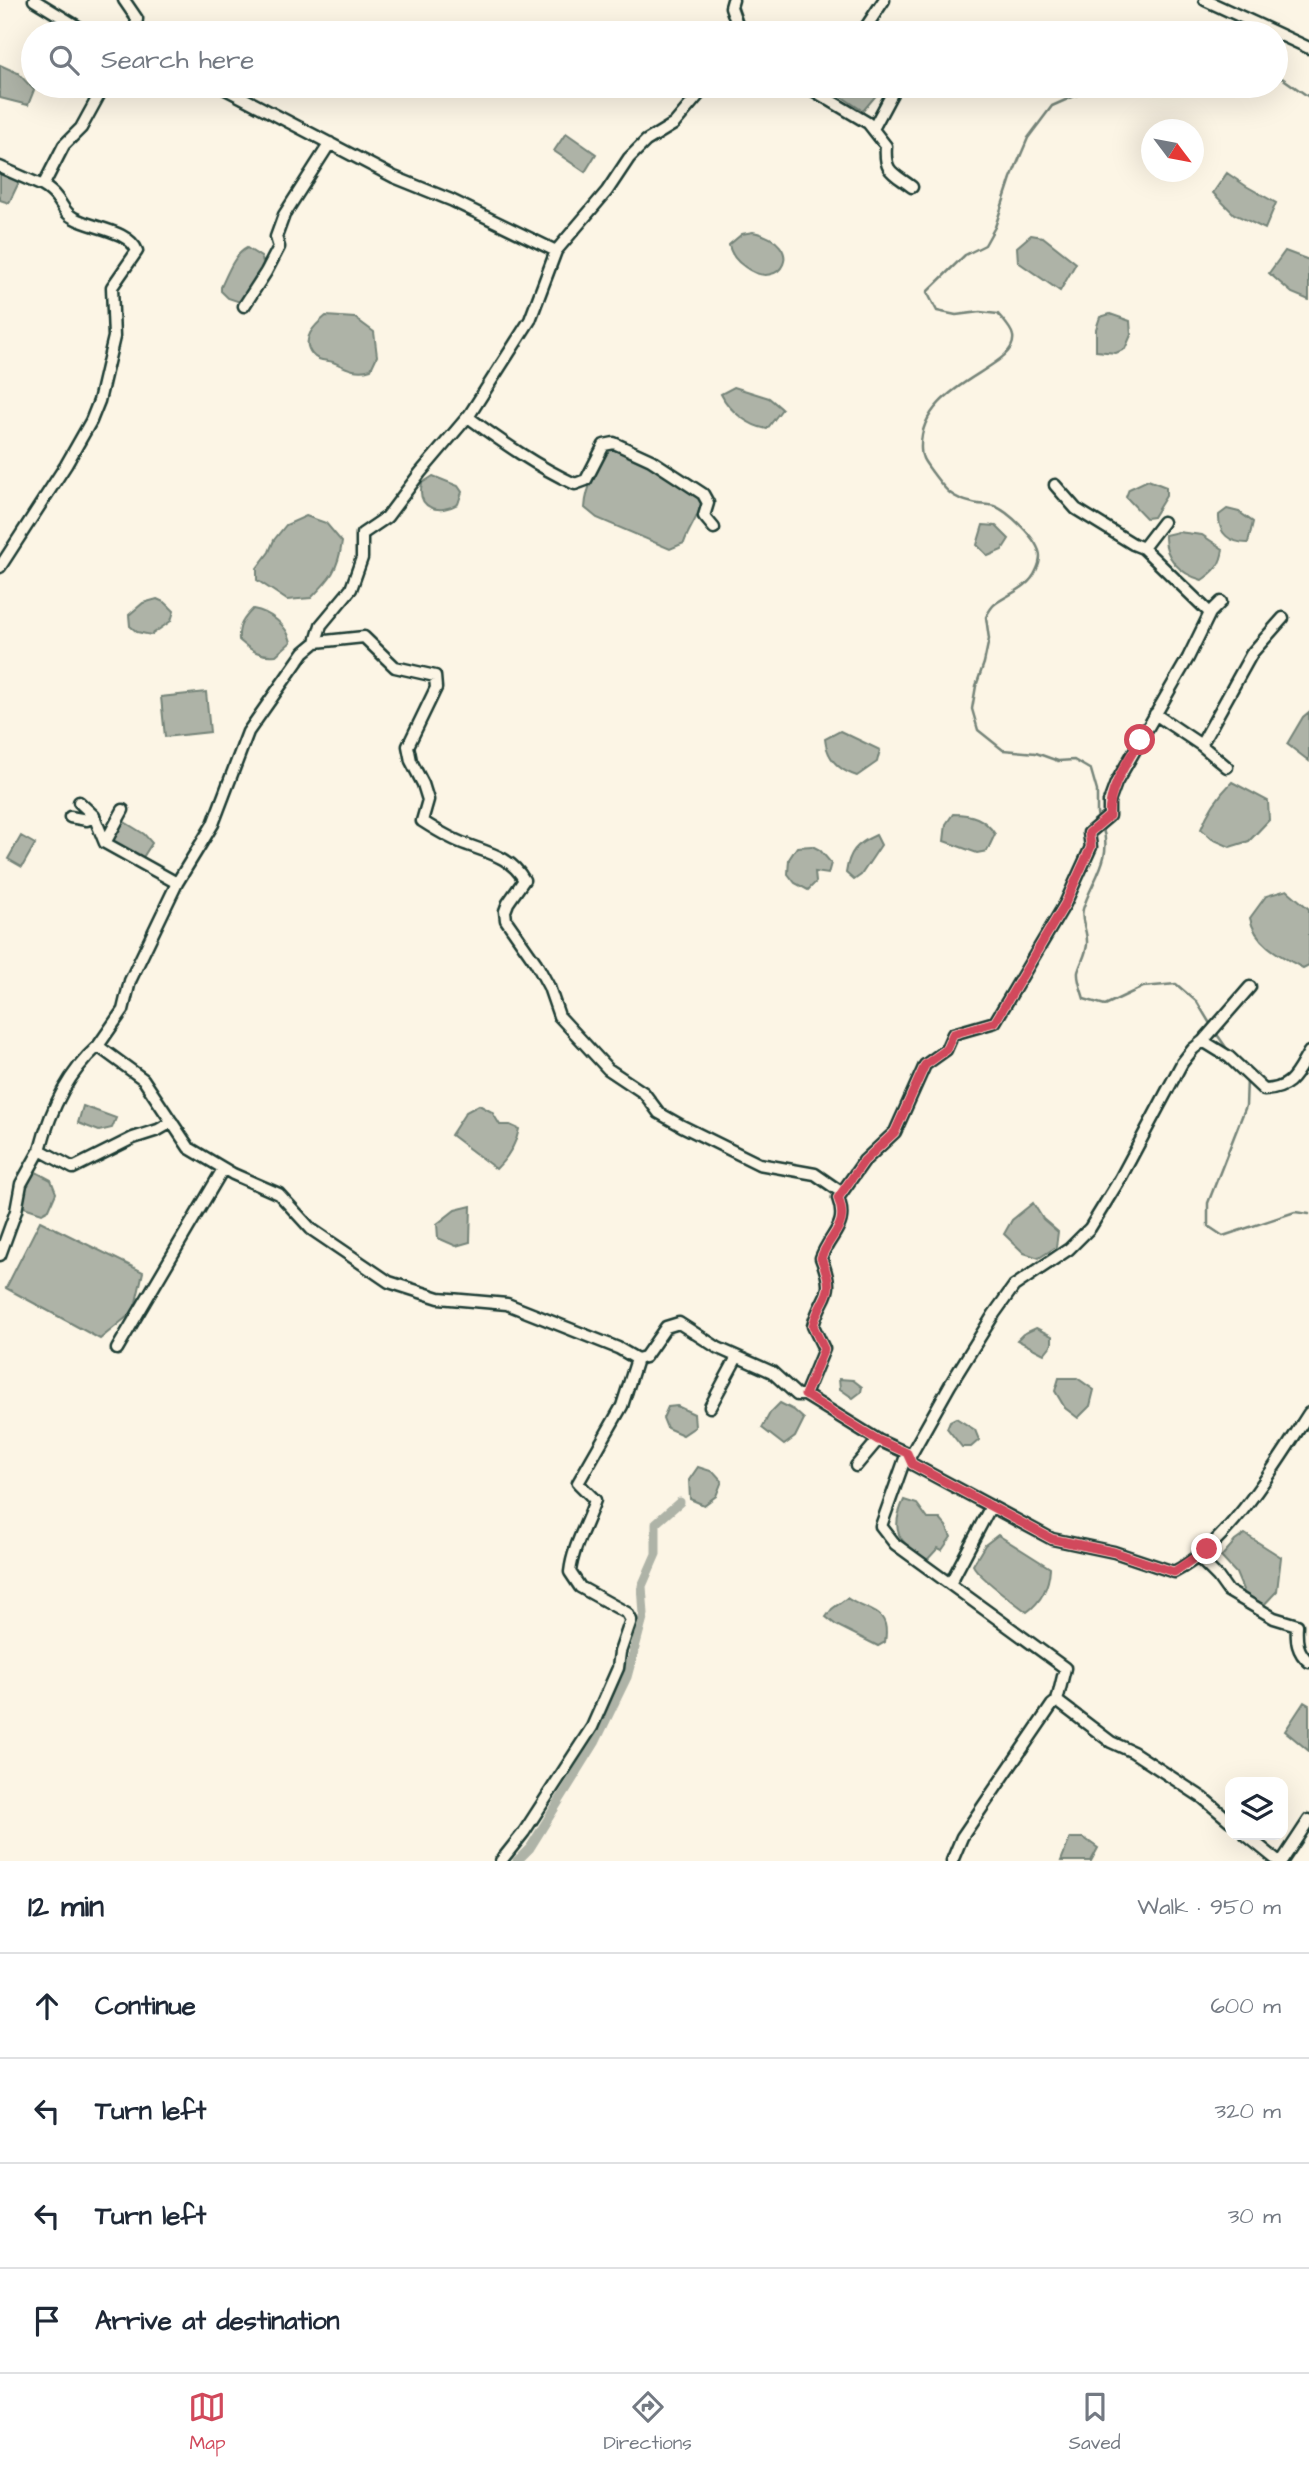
<!DOCTYPE html>
<html lang="en">
<head>
<meta charset="utf-8">
<style>
	:root { --surface:#fff; --page:#f6f6f7; --text:#1f2937; --muted:#747a83; --line:#e0e1e3; --accent:#d1495b }
	body { margin:0; font-family:"Architects Daughter",sans-serif; background:var(--page); color:var(--text) }
	.controls { position:absolute; right:21px; bottom:21px; display:grid; overflow:hidden; border-radius:14px; box-shadow:0 7px 28px #0002 }
	.controls button { width:63px; height:63px; display:grid; place-items:center; padding:0; border:0; border-bottom:2px solid var(--line); background:var(--surface); color:var(--text); font:35px sans-serif }
	.compass { position:absolute; left:1141px; top:119px; width:63px; height:63px; border-radius:50%; background:var(--surface); box-shadow:0 7px 28px #0002; rotate:122deg }
	.stop { position:absolute; width:21px; height:21px; margin:-16px; border:5px solid #d1495b; border-radius:50%; background:#fff }
	.stop.end { background:#d1495b; border-color:#fff; box-shadow:0 2px 7px #0008 }
	.list { margin:0; padding:0; list-style:none }
	h2 { display:flex; justify-content:space-between; align-items:center; height:91px; margin:0; padding:0 28px; font-size:30px }
	h2 small { font-size:23px; font-weight:400; color:var(--muted) }
	.list li { display:grid; grid-template-columns:46px 1fr auto; gap:21px; align-items:center; box-sizing:border-box; height:105px; padding:0 28px; border-top:2px solid var(--line) }
	.list b { display:block; font-size:26px; white-space:nowrap }
	.list em { font-size:23px; font-style:normal; color:var(--muted) }
	.icon { flex:none; width:38px; height:38px; fill:none; stroke:currentColor; stroke-width:2; stroke-linecap:round; stroke-linejoin:round }
	.map { position:relative; flex:none; width:1309px; height:1861px; overflow:hidden }
	.search { position:absolute; background:var(--surface); box-shadow:0 7px 28px #0002; left:21px; right:21px; top:21px; height:77px; display:flex; align-items:center; gap:18px; box-sizing:border-box; padding:0 24px; border-radius:38px; color:var(--muted); font-size:26px }
	.sheet { height:511px; background:var(--surface) }
	nav { display:flex; justify-content:space-around; align-items:center; box-sizing:border-box; height:98px; border-top:2px solid var(--line); background:var(--surface); font-size:19px; color:var(--muted) }
	nav a { display:grid; justify-items:center; gap:4px }
	nav .on { color:var(--accent) }
	.map>svg:first-child { display:block }
	.water { fill:#aeb3a7; stroke:#758479; stroke-width:2 }
	.lines { fill:none; stroke-linecap:round; stroke-linejoin:round }
	.stream { stroke:#758479; stroke-width:2.5 }
	.canal { stroke:#aeb3a7; stroke-width:9 }
	.street-casing { stroke:#1f3d34; stroke-width:15 }
	.street { stroke:#fcf5e5; stroke-width:10 }
	.route { stroke:#d1495b; stroke-width:9 }
</style>
</head>
<body>
<div class="map">
<svg width="1309" height="1861" viewBox="0 0 1309 1861">
	<rect width="100%" height="100%" fill="#fcf5e5"/>
	<filter id="ink" filterUnits="userSpaceOnUse"><feTurbulence type="fractalNoise" baseFrequency=".0143" numOctaves="2"/><feDisplacementMap in="SourceGraphic" scale="14" xChannelSelector="R" yChannelSelector="G"/><feConvolveMatrix kernelMatrix="1 2 1 2 8 2 1 2 1" color-interpolation-filters="sRGB"/></filter>
	<g filter="url(#ink)">
		<!-- water -->
		<path class="water" d="M0,65L18,73L34,90L28,105L0,98Z
			M826,86H884L863,111Z
			M566,133L596,154L585,172L554,151Z
			M0,170L20,180L9,203L0,200Z
			M1227,173L1246,186L1276,203L1265,229L1234,214L1213,193Z
			M753,232C808,244 781,294 745,267C736,261 731,255 729,245L742,234Z
			M1031,235L1043,237L1076,263L1060,291L1018,262L1017,247Z
			M247,248L261,257L265,267L244,300L240,302L228,298L221,291V287C227,275 234,254 247,248Z
			M1285,251L1309,260V300L1292,293L1269,273Z
			M1110,314L1130,321L1131,335L1125,349L1116,353L1096,351V329L1100,317Z
			M326,316L355,318L374,332L377,356L371,369C356,374 346,368 333,362C326,360 317,361 312,354C300,339 315,325 326,316Z
			M734,387L769,398L782,409L767,429C749,426 729,411 721,394Z
			M613,446L691,488L702,497C700,517 690,525 684,543L670,549L597,518L585,508C586,487 599,461 613,446Z
			M433,476L458,486L462,492L458,504C439,515 416,509 422,483Z
			M1148,480L1166,487V496L1153,517L1146,518L1126,497L1129,489Z
			M1227,509L1239,512L1253,522L1248,543C1230,543 1218,534 1219,515Z
			M306,516L326,523L342,542C338,570 331,578 311,598L287,600L257,580V568L269,552L274,540L286,525Z
			M983,525L996,526L1009,539L1002,550L988,556L977,545Z
			M1178,532L1202,535L1223,549C1221,565 1215,571 1202,580C1180,574 1164,558 1165,535Z
			M157,599L166,603L174,611L171,621L151,635L137,632L130,626L129,615L143,603Z
			M253,609C270,612 287,625 291,642L276,655C261,657 250,650 239,640C238,626 243,619 253,609Z
			M206,692L210,732L165,737L161,697Z
			M1309,712V761L1287,744L1303,717Z
			M840,731L880,750L877,762L857,776C838,770 827,759 825,739Z
			M1232,782L1268,801L1269,820L1249,841L1230,847L1212,839L1201,829C1208,811 1218,796 1232,782Z
			M953,814C972,814 984,818 995,834L987,851L977,853L944,841L946,824Z
			M123,821L144,834L152,843L142,859L111,842Z
			M876,835L881,845L861,875L854,880L846,873C849,852 856,844 876,835Z
			M21,836L35,844L22,867L8,859Z
			M812,846L820,850L831,863L828,874L815,872L816,882L808,890L795,883L788,874L789,859L797,847Z
			M1287,890L1309,909V965L1303,968C1281,956 1255,944 1250,918L1266,896Z
			M479,1105L492,1112L500,1125H510L519,1129C516,1145 507,1158 496,1169L451,1135L466,1112Z
			M83,1106L116,1118L112,1128L99,1131L78,1123Z
			M34,1171L51,1180L56,1193L49,1209L42,1213L21,1206L27,1176Z
			M1033,1203L1043,1219L1058,1232L1056,1247L1039,1258L1024,1253L1004,1234L1012,1220Z
			M471,1206L470,1242L456,1246L438,1238L437,1224L455,1210Z
			M40,1221L143,1272L134,1311L100,1339L6,1288Z
			M1036,1328L1052,1336V1344L1044,1354L1017,1340L1023,1334Z
			M1059,1378H1077L1094,1390L1090,1406L1078,1418L1065,1408L1055,1391Z
			M839,1379L853,1380L862,1387L861,1392L853,1398L840,1389Z
			M780,1403L794,1410L804,1419L795,1437L784,1445L762,1428L770,1413Z
			M677,1406L694,1414L695,1427L683,1435L667,1428L663,1418L668,1407Z
			M956,1418L975,1430L979,1440L971,1447H962L947,1428L950,1421Z
			M698,1467L714,1472L722,1481L716,1496L704,1505L690,1499L689,1480Z
			M904,1500L917,1504L928,1519H940L946,1526L951,1537L942,1550L938,1548L927,1560C899,1543 889,1531 904,1500Z
			M1245,1534L1281,1557L1277,1591L1260,1609L1246,1597L1236,1573L1221,1557L1235,1541Z
			M998,1535L1050,1568C1049,1586 1042,1601 1027,1612C1015,1603 977,1576 973,1565L985,1545Z
			M847,1598C868,1613 891,1607 885,1642L878,1646L836,1625L826,1617L832,1609Z
			M1304,1702L1309,1705V1751L1285,1731Z
			M1070,1838H1084L1098,1848L1091,1861H1061Z"/>
		<g class="lines">
			<!-- stream -->
			<path class="stream" d="M1276,80L1282,78L1309,97
				M1099,820L1097,814V791L1091,770L1074,760L1058,761L1036,753L1003,750L978,730L972,709L976,686L984,663L989,639L986,617C988,613 991,607 995,604C1008,594 1029,588 1036,571C1038,567 1040,560 1040,556C1039,540 1008,511 994,506C987,504 979,505 973,503C950,498 945,489 932,472C926,463 921,459 921,449C918,382 1019,370 1013,336C1012,329 1003,320 998,314L980,312L956,315L937,311L927,292L965,255L985,245L995,227L1011,178L1028,138L1052,106L1088,90L1115,86L1127,91L1151,92L1171,89L1191,91L1220,86
				M1102,826C1114,858 1092,879 1083,909C1080,921 1087,929 1087,941C1088,952 1081,961 1078,972C1077,980 1082,991 1084,999L1105,1005L1143,987L1176,984L1197,1002L1212,1027
				M1216,1033L1230,1053
				M1247,1078L1246,1106L1208,1203V1226L1223,1236L1295,1212L1309,1214"/>
			<!-- canal -->
			<path class="canal" d="M517,1861L530,1848L595,1743L627,1677L644,1614L642,1586L656,1554V1523L680,1502"/>
			<defs>
				<path id="street" d="M34,0L88,33
					M124,0L137,19L135,33
					M733,0L731,7L740,33
					M1205,0L1309,48
					M862,33L884,0
					M220,86L394,177L451,200L556,251L530,320L470,414L420,473L387,517L362,534V558L351,589L321,625L316,642L364,637L395,667L435,676L436,688L408,746L411,761L423,784L428,800L422,821C436,830 452,840 468,845C490,853 512,858 524,880L508,903L505,911L506,920L536,963L549,987L559,1016L608,1069L644,1093L659,1113L682,1126L759,1164L815,1174L841,1192
					M806,86L868,123L886,146C884,172 892,172 912,187
					M873,129L896,86
					M0,167L43,186
					M556,251L607,191L629,158L646,141L674,124L706,86
					M244,306L266,272L279,247L276,237L284,215L330,143
					M468,417C502,442 536,466 575,484L586,480L604,445L614,443L651,460L703,494L708,503L704,516L714,528
					M1055,485L1076,509L1133,544L1143,548L1210,613
					M1143,548L1163,522
					M0,567L66,465L91,421L99,401L114,337L112,287L137,251C129,230 91,228 74,218C64,213 63,205 56,197C53,193 48,189 43,186L64,145L81,128L104,86
					M1155,714L1201,745L1227,767
					M1201,745L1252,653L1283,618
					M79,802L94,816L105,843
					M123,810L105,843L177,883L130,981L123,1010L98,1046L143,1079L189,1148L233,1174L279,1194L311,1229L389,1282L439,1298L507,1304L618,1348L637,1359
					M70,817L87,820L94,816
					M177,883L213,824L248,732L304,652L316,642
					M1203,1041L1250,987
					M40,1150C50,1111 68,1073 98,1046
					M0,1255L16,1211L21,1184L40,1150L73,1168L133,1138L158,1130L172,1122
					M117,1349L223,1169
					M805,1395L824,1349L813,1326C822,1291 837,1299 821,1258C830,1233 849,1227 838,1198L864,1161L895,1132L925,1065L946,1050L953,1034L995,1022L1065,904L1091,847L1089,833L1109,816V802L1116,783L1188,658L1210,613L1221,602
					M710,1407L737,1357
					M907,1453L881,1526L895,1544L1065,1668L1057,1701
					M909,1458L950,1385L994,1314L1014,1286L1069,1249L1090,1228L1120,1179L1182,1063L1193,1049L1203,1041L1229,1057L1264,1090C1292,1089 1296,1074 1309,1052
					M856,1466L878,1440
					M1197,1556L1218,1577L1228,1591L1274,1618L1297,1625C1296,1641 1297,1652 1309,1662
					M951,1582L991,1506
					M1246,1835L1278,1861
					M501,1861L524,1832L592,1727L618,1668L620,1652L631,1620L627,1613L580,1587L570,1572C573,1546 587,1524 595,1500L578,1483L622,1406L637,1359L645,1357L666,1327L679,1323L718,1348L772,1372L797,1395H805L878,1440L907,1453L912,1464L1052,1539L1114,1552L1174,1572C1229,1544 1276,1464 1309,1413
					M952,1861L962,1837L1052,1705L1057,1701L1111,1742L1133,1752L1203,1798L1230,1821
					M1282,1861L1309,1820"/>
			</defs>
			<!-- street casing -->
			<use href="#street" class="street-casing"/>
			<!-- street -->
			<use href="#street" class="street"/>
		</g>
	</g>
	<g class="lines" filter="url(#ink)">
		<!-- route -->
		<path class="route" d="M1140,740C1126,764 1109,788 1109,816L1089,833L1091,847L1065,904L995,1022L953,1034L946,1050L925,1065L895,1132L864,1161L838,1198C850,1227 830,1233 821,1258C838,1299 822,1291 813,1326L824,1349L805,1395L878,1440L907,1453L912,1464L1052,1539L1114,1552L1174,1572L1207,1549"/>
	</g>
</svg>
<div class="controls">
<button><svg class="icon" aria-label="layers" viewBox="0 0 24 24"><path d="M12 4l9 5-9 5-9-5zM3 14l9 5 9-5"/></svg></button>
</div>
<svg class="compass" viewBox="-18 -18 36 36"><path d="M0-13l5 13h-10z" fill="#e53935"/><path d="M0 13l5-13h-10z" fill="#747a83"/></svg>
<div class="stop" style="left:1140px;top:740px"></div>
<div class="stop end" style="left:1207px;top:1549px"></div>
<div class="search"><svg class="icon" aria-label="search" viewBox="0 0 24 24"><circle cx="10" cy="10" r="6"/><path d="M15 15l6 6"/></svg>Search here</div>
</div>
<section class="sheet">
<h2>12 min<small>Walk · 950 m</small></h2>
<ul class="list">
<li><svg class="icon" aria-label="ahead" viewBox="0 0 24 24"><path d="M12 20V5M6 11l6-6 6 6"/></svg><div><b>Continue</b></div><em>600 m</em></li>
<li><svg class="icon" aria-label="left" viewBox="0 0 24 24"><path d="M17 20v-9H6M10 6l-5 5 5 5"/></svg><div><b>Turn left</b></div><em>320 m</em></li>
<li><svg class="icon" aria-label="left" viewBox="0 0 24 24"><path d="M17 20v-9H6M10 6l-5 5 5 5"/></svg><div><b>Turn left</b></div><em>30 m</em></li>
<li><svg class="icon" aria-label="arrive" viewBox="0 0 24 24"><path d="M6 21V4h12l-3 4 3 4H6"/></svg><div><b>Arrive at destination</b></div></li>
</ul>
</section>
<nav>
<a class="on"><svg class="icon" aria-label="map" viewBox="0 0 24 24"><path d="M3 6l6-2 6 2 6-2v14l-6 2-6-2-6 2zM9 4v14M15 6v14"/></svg>Map</a>
<a><svg class="icon" aria-label="directions" viewBox="0 0 24 24"><path d="M12 3l9 9-9 9-9-9zM9 14v-3h6M13 9l2 2-2 2"/></svg>Directions</a>
<a><svg class="icon" aria-label="saved" viewBox="0 0 24 24"><path d="M7 4h10v16l-5-4-5 4z"/></svg>Saved</a>
</nav>
</body>
</html>
